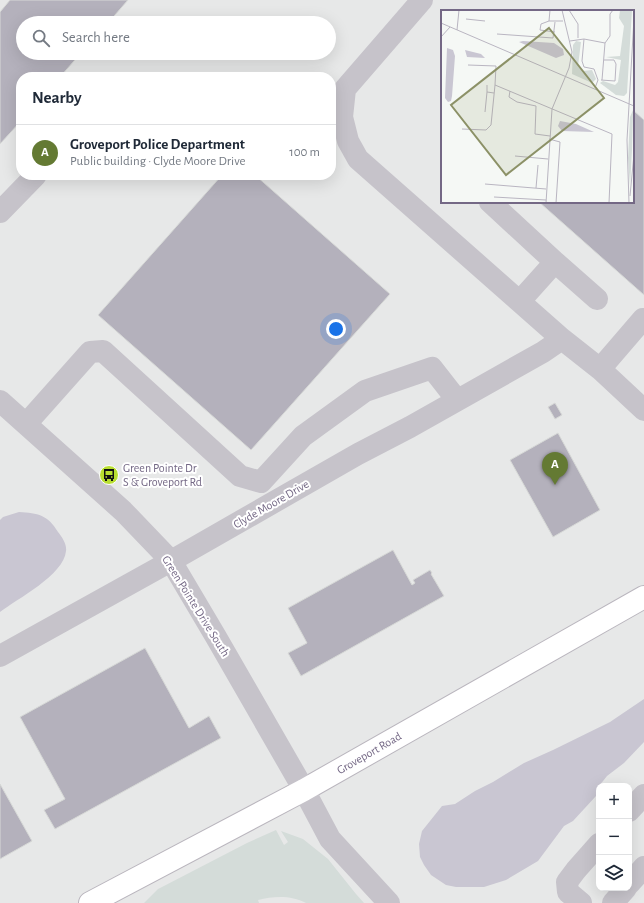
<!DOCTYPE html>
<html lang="en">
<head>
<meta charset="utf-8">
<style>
	:root { --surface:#fff; --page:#f2f2f3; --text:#1f2937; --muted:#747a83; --line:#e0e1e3; --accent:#647a33 }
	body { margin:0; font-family:"Alegreya Sans",sans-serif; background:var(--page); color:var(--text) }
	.controls { position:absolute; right:12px; bottom:12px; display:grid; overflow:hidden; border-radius:8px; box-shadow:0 4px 16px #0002 }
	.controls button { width:36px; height:36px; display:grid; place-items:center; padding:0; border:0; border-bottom:1px solid var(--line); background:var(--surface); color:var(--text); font:20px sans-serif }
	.you { position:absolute; left:336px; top:329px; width:14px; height:14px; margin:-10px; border:3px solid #fff; border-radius:50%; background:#1a73e8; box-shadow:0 0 0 6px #1a73e833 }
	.badge { display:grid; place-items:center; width:26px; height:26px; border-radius:50%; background:var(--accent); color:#fff; font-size:13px; font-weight:700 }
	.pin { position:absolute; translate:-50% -33px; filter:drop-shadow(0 1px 2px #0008) }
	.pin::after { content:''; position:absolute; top:21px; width:14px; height:12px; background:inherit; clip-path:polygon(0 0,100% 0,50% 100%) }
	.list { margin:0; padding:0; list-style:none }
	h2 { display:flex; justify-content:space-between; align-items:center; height:52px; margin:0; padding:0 16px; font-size:17px }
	h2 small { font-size:13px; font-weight:400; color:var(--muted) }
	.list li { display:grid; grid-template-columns:26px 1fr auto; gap:12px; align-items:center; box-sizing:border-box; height:56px; padding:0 16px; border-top:1px solid var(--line) }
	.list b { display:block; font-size:15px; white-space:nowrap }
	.list p { margin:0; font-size:13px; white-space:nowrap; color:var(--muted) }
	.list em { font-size:13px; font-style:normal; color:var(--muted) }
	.icon { flex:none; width:22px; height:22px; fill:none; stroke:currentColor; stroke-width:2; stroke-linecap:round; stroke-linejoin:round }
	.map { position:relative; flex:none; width:644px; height:903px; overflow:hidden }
	.search { position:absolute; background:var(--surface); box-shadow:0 4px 16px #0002; left:16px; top:16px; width:320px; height:44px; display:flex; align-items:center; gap:10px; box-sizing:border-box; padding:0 14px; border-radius:22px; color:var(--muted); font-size:15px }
	.panel { position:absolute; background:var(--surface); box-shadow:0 4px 16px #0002; left:16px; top:72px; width:320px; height:108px; border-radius:16px }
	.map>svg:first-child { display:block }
	.built { fill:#e7e8e8; fill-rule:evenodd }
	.green { fill:#d4dcd9 }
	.water { fill:#c9c6d2 }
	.building { fill:#b4b1bc; stroke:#d7d9d7 }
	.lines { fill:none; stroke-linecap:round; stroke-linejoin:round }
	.major-casing { stroke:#bab6be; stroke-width:24 }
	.minor { stroke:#c6c3ca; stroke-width:22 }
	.major { stroke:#fff; stroke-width:22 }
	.labels { text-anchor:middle; stroke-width:4; stroke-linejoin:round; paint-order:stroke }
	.poi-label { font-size:12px; fill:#746885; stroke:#fff; text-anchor:start }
	.street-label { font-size:12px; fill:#746885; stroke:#fff }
	.inset-road { fill:none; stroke:#b9b5c1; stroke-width:1 }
	.view { fill:#8c9167; fill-opacity:0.15; stroke:#8c9167; stroke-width:2 }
	.inset-edge { fill:none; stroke:#746885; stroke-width:2 }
</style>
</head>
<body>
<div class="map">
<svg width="644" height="903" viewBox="0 0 644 903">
	<rect width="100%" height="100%" fill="#f5f8f5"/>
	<!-- built -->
	<path class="built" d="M0,0H644V903H0ZM442,11H633V202H442ZM23,23H329V53H23ZM21,77H331V175H21ZM599,786H629V888H599Z"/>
	<!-- green -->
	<path class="green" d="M276,830L284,845L288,842L281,831L303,839L328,859L356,894L364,903H306C291,895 274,896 258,900L259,903H144L158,889L162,887L247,843Z"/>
	<!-- water -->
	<path class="water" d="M19,512C38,513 48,515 58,532C62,537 67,544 66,551C64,575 17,599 0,612V520L3,517Z
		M644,699V742L624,763L607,776L599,786L596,796L573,821L564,826L538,861L506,880L484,887H456L446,885L431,875L424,865L420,857L419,844L422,831L442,806L455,804L475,791L493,782L524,763L553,750L610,722Z"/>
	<!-- building -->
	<path class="building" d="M10,0H128L108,23H23V53H81L60,77H21V121L0,144V12Z
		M633,110L644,120V295L539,202H633Z
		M222,175H255L390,294L251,450L98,315Z
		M555,403L562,415L555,419L548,407Z
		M558,433L600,510L553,537L510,460Z
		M393,550L412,585L415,583L413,580L430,570L432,573L431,574L444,596L301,676L288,653L307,643L288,608Z
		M145,648L189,728L209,716L221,738L55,829L44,810L65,799L20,717Z
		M0,784L32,841L0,859Z"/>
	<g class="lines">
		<defs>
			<path id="major" d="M90,903L304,790L644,597"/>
		</defs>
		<!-- major casing -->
		<use href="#major" class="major-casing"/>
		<!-- minor -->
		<path class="minor" d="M422,0L345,89L342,117L348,141L358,159L562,339
			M490,202L555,262
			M0,212L36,175
			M520,301L555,262L597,299
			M600,369L643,319
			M0,401L123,511L171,561L216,637L304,790L330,839L389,903
			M26,424L90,352L103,351L240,476L261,482L303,436L365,391L432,368L457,400
			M0,656L171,561L358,454L410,427L543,352L562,339L600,369L644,410
			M629,811L644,795
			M629,884L644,867
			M581,903L568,892L567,882L576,870L599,844
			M613,903L626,888"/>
		<!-- major -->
		<use href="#major" class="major"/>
	</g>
	<!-- icons -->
	<defs>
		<symbol id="bus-disc" viewBox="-11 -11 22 22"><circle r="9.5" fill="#b8de2f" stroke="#fff"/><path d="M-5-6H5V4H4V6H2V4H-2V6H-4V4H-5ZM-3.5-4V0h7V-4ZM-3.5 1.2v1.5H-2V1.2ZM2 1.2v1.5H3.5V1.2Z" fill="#111"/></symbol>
	</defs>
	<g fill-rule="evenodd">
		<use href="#bus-disc" x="98" y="464" width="22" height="22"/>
	</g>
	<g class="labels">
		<!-- poi labels -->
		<g class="poi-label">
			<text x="123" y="472">Green Pointe Dr<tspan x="123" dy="14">S &amp; Groveport Rd</tspan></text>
		</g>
		<!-- street labels -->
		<g class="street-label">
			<text transform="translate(271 504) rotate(-30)" y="4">Clyde Moore Drive</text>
			<text transform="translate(196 606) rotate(58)" y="4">Green Pointe Drive South</text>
			<text transform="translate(369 753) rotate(-30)" y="4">Groveport Road</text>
		</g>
	</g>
	<!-- overview -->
	<g transform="translate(441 10)">
		<rect width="193" height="193" fill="#f5f8f5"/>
		<path d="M179,0H191L186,83L183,86L175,85L159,73L162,71L174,75L177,72L180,50L165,47L179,46L183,16L178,8ZM135,31L140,32L137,56L142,61L151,60L155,69L151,73L131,64L132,35ZM192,100L191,140L189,176L187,148L189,107Z" fill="#d4dcd9"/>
		<path d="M82,31L113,33L122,39L123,45L115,48L78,32ZM6,38L12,40L14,46L11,86L10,91L7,92L4,88ZM24,40L40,44L44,48L26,47ZM119,111L135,114L153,122L121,121L117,116Z" fill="#c9c6d2"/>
		<path class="inset-road" d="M109,0L108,11H122M128,0L137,14V28M25,9L44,11M108,11L100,14L99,20L114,22M0,13L193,96M16,20L18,0M56,24L112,28L114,12M0,27L9,17M143,29L164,33L161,70M129,31L143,29L141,51L143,57L153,59L157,70L154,78M164,33L169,26V4L172,0M27,55L55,56L54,75L171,124L168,193M160,70L174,71L175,54L173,50H163M46,75V82L53,83M69,81L68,87L76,92L95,96L94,124L109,126M44,102L46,82M21,119L45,120L50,115L54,75M108,129L119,132L115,193M74,146L107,149M44,174L105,179M95,178L97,155M189,186L193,144M53,187L105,190M105,193L111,99L128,58L131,42L121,0M188,193L186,130L193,8"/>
		<path class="view" d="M108,18L163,88L65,165L10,95Z"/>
		<rect width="193" height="193" class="inset-edge"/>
	</g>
</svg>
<div class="controls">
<button>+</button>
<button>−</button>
<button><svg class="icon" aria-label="layers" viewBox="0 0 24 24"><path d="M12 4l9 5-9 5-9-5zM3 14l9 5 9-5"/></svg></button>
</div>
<div class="you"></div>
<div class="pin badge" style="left:555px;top:485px">A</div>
<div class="search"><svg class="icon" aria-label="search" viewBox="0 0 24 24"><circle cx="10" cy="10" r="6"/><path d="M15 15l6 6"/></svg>Search here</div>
<section class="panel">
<h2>Nearby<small></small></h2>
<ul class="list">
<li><span class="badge">A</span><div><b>Groveport Police Department</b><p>Public building · Clyde Moore Drive</p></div><em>100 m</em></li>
</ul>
</section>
</div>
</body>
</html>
